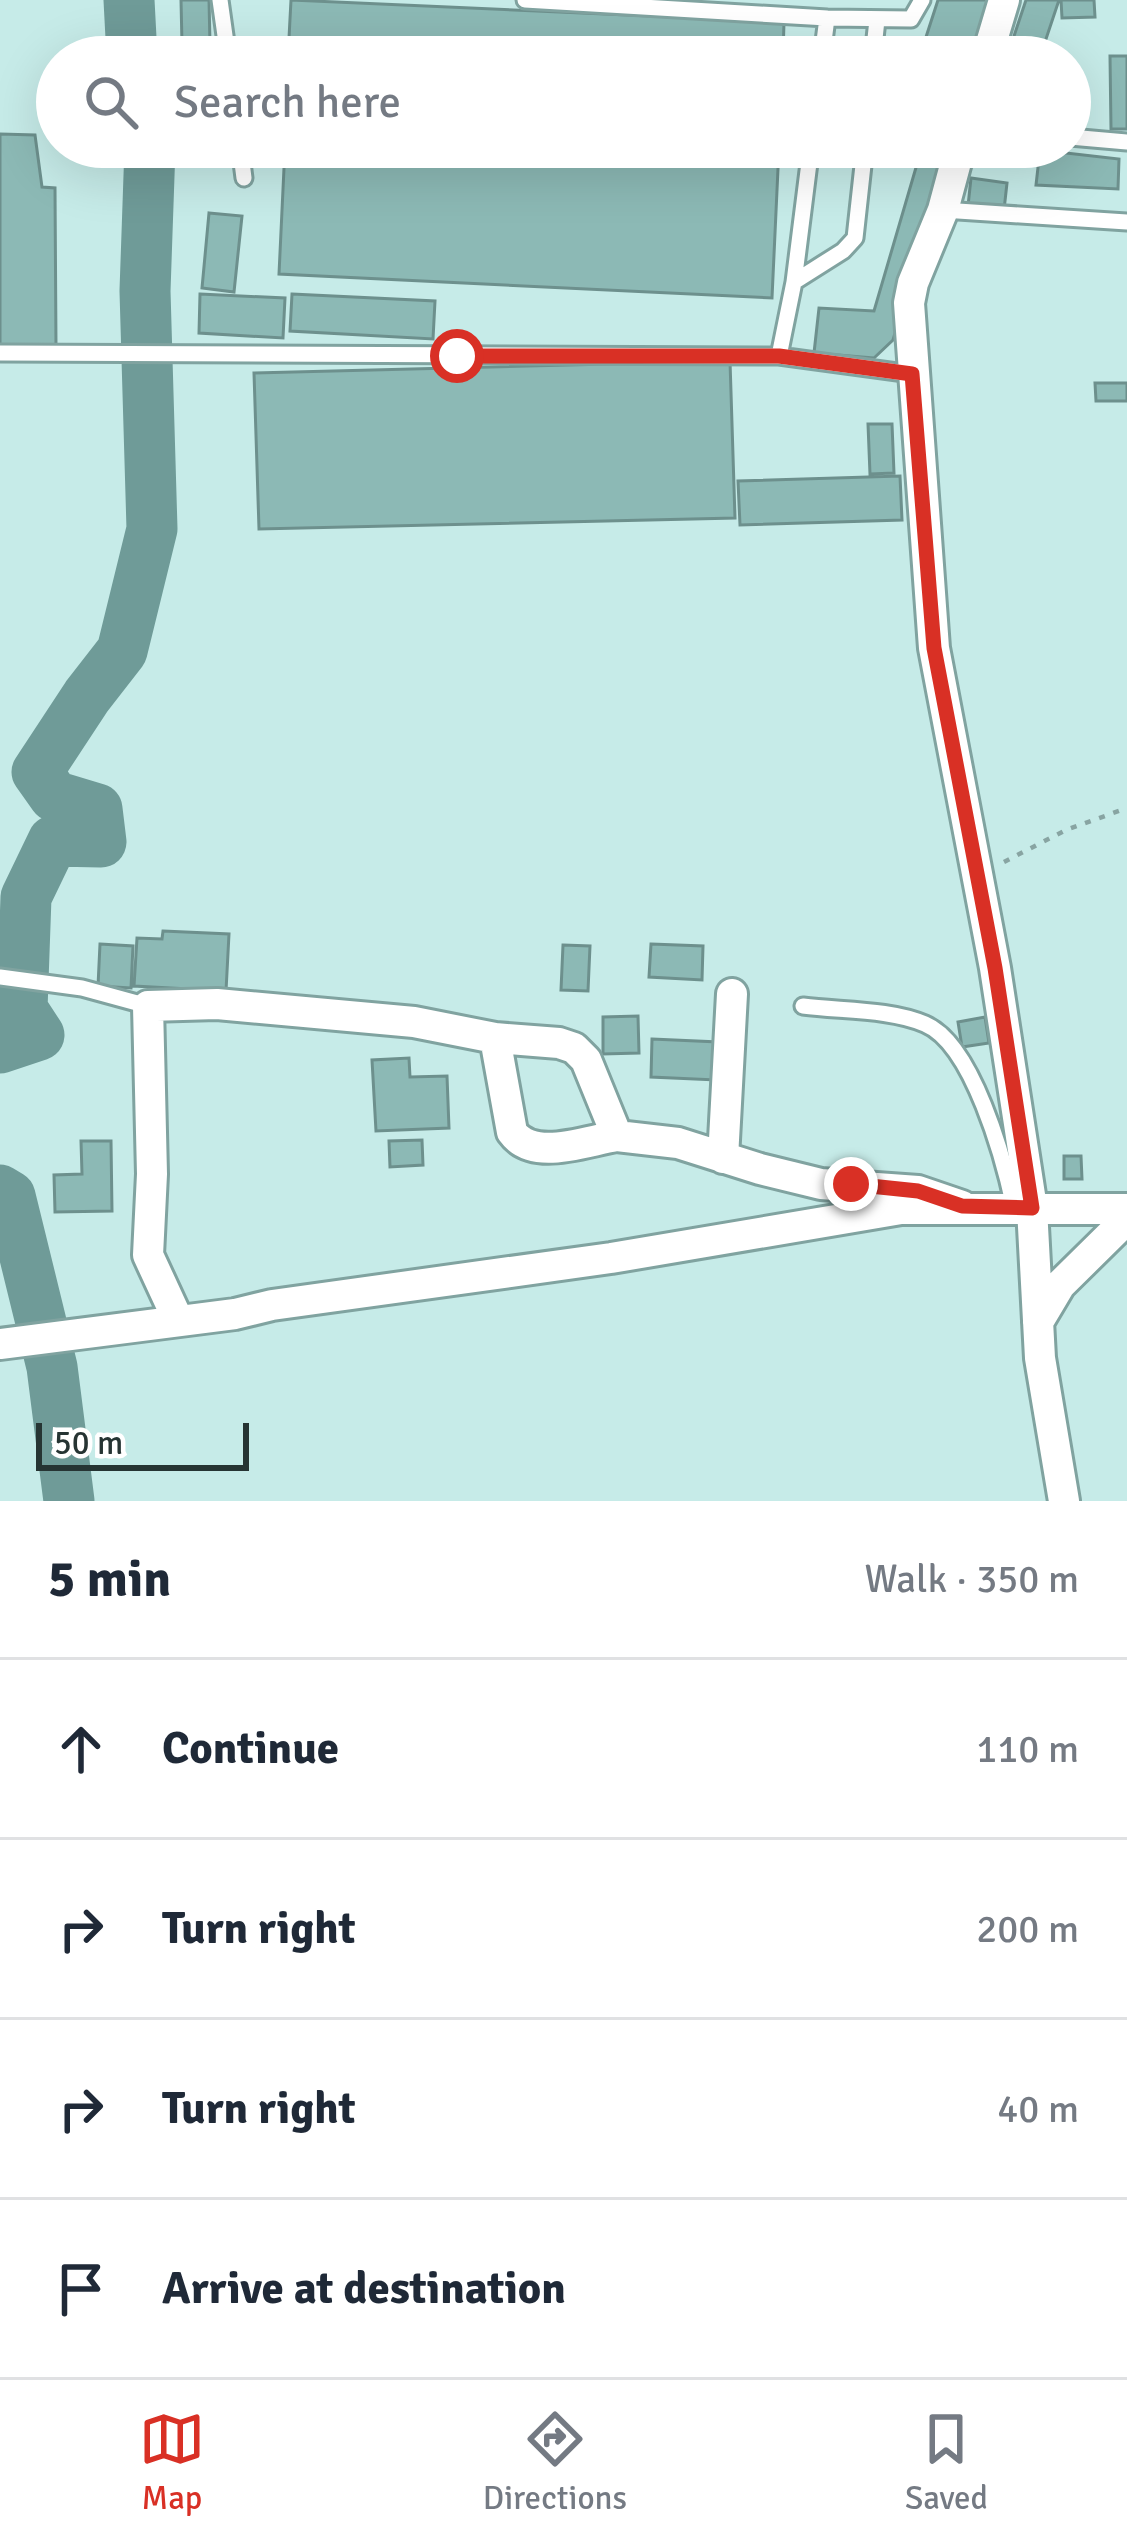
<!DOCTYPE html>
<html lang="en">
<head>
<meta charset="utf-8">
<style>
	:root { --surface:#fff; --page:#f2f2f3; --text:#1f2937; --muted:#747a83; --line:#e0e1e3; --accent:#d93025 }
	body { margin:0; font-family:Signika,sans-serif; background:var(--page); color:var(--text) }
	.scale { position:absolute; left:36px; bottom:30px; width:213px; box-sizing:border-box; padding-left:12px; border:6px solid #263433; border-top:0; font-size:33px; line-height:42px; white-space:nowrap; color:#263433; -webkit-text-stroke:9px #fff; paint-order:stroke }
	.stop { position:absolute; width:36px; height:36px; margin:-27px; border:9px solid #d93025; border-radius:50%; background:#fff }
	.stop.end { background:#d93025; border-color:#fff; box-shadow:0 3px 12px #0008 }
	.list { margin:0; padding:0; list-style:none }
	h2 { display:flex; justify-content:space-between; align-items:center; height:156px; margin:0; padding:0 48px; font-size:51px }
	h2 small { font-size:39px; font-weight:400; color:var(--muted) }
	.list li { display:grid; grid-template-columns:78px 1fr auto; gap:36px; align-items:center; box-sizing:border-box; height:180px; padding:0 48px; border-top:3px solid var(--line) }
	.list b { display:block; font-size:45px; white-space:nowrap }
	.list em { font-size:39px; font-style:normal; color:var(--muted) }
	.icon { flex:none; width:66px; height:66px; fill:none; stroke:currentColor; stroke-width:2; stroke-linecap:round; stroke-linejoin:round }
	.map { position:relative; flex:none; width:1127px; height:1501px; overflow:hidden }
	.search { position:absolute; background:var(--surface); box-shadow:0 12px 48px #0002; left:36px; right:36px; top:36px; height:132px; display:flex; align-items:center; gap:30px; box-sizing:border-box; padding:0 42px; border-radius:66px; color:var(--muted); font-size:45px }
	.sheet { height:876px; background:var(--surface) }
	nav { display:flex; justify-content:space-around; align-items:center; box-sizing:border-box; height:168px; border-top:3px solid var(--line); background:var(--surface); font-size:33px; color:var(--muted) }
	nav a { display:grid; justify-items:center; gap:6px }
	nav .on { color:var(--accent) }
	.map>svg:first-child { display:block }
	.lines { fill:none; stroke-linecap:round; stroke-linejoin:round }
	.river { stroke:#6f9b98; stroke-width:51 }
	.building { fill:#8cb9b5; stroke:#6d908d; stroke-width:3 }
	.service-casing { stroke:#80a3a0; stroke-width:21 }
	.minor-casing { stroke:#80a3a0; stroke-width:36 }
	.path { stroke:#88a4a2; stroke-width:4.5; stroke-dasharray:6 9; stroke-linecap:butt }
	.service { stroke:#fff; stroke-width:15 }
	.minor { stroke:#fff; stroke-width:30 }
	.route { stroke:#d93025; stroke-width:15 }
</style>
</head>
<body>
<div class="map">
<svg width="1127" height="1501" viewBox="0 0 1127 1501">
	<rect width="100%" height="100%" fill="#c6ebe8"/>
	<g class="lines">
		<!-- river -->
		<path class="river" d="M129,0L132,57
			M0,1048L39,1035L22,1009L26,897L53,841L101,842L97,809L54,796L37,772L87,696L122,651L152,529L145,291L150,147
			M0,1190L10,1196L52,1367L69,1501"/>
	</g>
	<!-- building -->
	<path class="building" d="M181,0H209L210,44H182Z
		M291,0L784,22L783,57H288Z
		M938,0H991L974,52L926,37Z
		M1026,0H1059L1043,48L1013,39Z
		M1061,0H1094L1095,17L1062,18Z
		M1110,56H1127V129H1111Z
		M0,134L35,135L42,187L55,188L56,347L0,346Z
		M285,147H779L772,298L279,274Z
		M922,147H950L893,340L874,358L814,353L819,308L874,311Z
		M1040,150L1119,159L1118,189L1036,185Z
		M971,178L1007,183L1004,210L968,206Z
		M209,213L242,216L234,292L202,288Z
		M200,294L285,298L283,338L199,333Z
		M292,294L435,301L433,339L290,331Z
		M730,361L735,518L259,529L254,373Z
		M1095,383H1127V401H1096Z
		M868,424H892L894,473L870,474Z
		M900,476L902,520L740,525L738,481Z
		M163,931L229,934L226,991L134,986L137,938L162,939Z
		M100,944L133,946L131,988L98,986Z
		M651,944L703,946L702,980L649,977Z
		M563,945L590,946L588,991L561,990Z
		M638,1016L639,1053L603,1054V1017Z
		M985,1017L989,1043L962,1047L958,1022Z
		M652,1039L718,1042L716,1080L651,1077Z
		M409,1058L410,1077L447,1076L449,1128L376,1131L372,1060Z
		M422,1140L423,1165L390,1167L389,1141Z
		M81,1141H111L112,1211L55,1212L54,1175L82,1174Z
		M1064,1156H1081L1082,1179H1064Z"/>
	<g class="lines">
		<defs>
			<path id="service" d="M220,0L228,57
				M525,0L827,18
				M822,57L827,18L911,19L922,0
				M873,57L877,20
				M1070,137L1127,142
				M240,147L244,178
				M811,147L794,282L779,356L912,374
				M943,210L1127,222
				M794,282L843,251L855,238L865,147
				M0,353L779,356
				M0,977L82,988L148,1006
				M803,1006C841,1011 890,1009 925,1024C973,1044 1004,1160 1014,1207"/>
			<path id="minor" d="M987,57L1004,0
				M960,147L943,210L913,283L909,303L934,648L995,968L1032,1208L1040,1358L1064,1501
				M495,1038L512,1132C533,1162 585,1141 617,1136
				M723,1158L732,994
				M178,1320L148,1255L152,1174L148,1006L217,1004L414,1022L495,1038L559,1043L574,1048L586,1060L617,1136L678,1143L760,1169L821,1184L918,1191L962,1206
				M1038,1322L1060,1285L1127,1219
				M0,1344L235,1314L272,1305L611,1258L901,1209H1127"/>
		</defs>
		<!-- service casing -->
		<use href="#service" class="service-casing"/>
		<!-- minor casing -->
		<use href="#minor" class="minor-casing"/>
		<!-- path -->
		<path class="path" d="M1004,862L1066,830L1127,808"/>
		<!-- service -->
		<use href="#service" class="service"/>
		<!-- minor -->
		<use href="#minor" class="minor"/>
	</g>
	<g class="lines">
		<!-- route -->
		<path class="route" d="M457,356H779L912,374L934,648L995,968L1032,1208L962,1206L918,1191L851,1184"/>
	</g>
</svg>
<div class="scale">50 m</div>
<div class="stop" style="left:457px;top:356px"></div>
<div class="stop end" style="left:851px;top:1184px"></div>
<div class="search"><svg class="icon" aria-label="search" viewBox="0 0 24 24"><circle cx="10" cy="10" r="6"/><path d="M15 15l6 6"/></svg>Search here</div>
</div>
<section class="sheet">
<h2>5 min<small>Walk · 350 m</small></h2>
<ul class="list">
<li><svg class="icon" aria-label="ahead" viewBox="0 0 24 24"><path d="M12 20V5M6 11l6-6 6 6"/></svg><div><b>Continue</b></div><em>110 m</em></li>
<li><svg class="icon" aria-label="right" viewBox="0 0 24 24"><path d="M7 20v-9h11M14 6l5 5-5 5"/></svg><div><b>Turn right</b></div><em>200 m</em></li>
<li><svg class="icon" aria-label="right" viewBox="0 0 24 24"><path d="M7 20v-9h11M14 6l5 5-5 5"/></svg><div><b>Turn right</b></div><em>40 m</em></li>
<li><svg class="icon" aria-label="arrive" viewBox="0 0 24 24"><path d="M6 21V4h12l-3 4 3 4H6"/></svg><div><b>Arrive at destination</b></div></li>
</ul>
</section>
<nav>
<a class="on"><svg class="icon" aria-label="map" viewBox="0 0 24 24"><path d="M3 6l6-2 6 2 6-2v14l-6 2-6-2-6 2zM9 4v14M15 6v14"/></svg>Map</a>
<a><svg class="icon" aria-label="directions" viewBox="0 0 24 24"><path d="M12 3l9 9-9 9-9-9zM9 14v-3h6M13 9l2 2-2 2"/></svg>Directions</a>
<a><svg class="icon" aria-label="saved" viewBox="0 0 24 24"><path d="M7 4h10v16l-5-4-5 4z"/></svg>Saved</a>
</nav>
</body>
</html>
